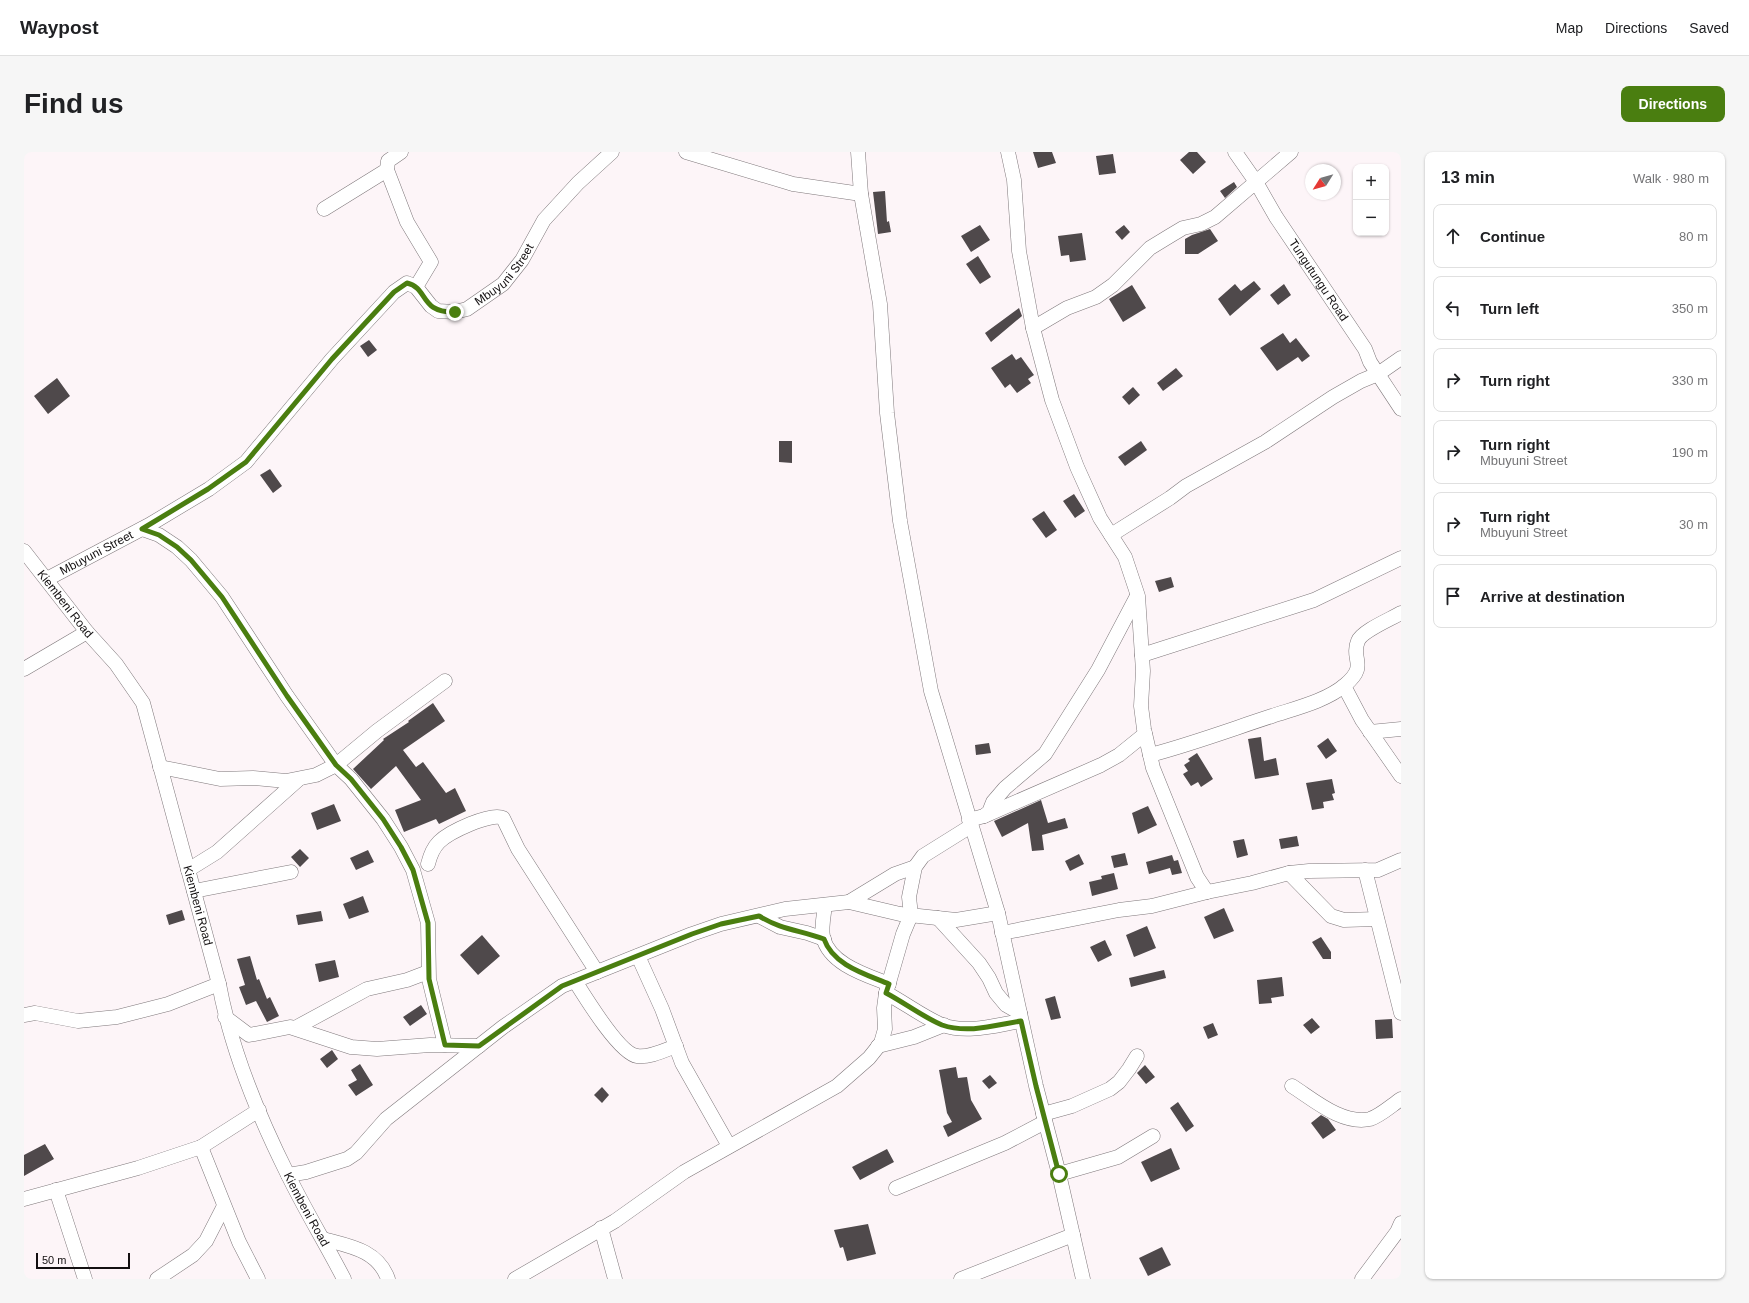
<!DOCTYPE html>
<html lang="en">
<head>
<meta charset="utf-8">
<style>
	:root { --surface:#fff; --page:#f6f6f6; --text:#202124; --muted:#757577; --line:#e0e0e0; --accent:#4a7e10 }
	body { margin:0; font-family:Arial,sans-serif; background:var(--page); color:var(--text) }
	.controls { position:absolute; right:12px; top:12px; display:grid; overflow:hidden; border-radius:8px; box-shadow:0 1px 3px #0004 }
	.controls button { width:36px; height:36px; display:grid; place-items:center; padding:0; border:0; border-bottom:1px solid var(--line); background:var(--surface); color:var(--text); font:20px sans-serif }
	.compass { position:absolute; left:1281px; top:12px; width:36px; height:36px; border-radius:50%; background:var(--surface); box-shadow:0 1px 3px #0004; rotate:233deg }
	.scale { position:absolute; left:12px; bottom:10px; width:94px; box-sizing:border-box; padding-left:4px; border:2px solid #131011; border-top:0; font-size:11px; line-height:14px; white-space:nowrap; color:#131011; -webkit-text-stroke:3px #fdf5f8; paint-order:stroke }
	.stop { position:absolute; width:12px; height:12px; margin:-9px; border:3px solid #4a7e10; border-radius:50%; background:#fff }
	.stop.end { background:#4a7e10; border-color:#fff; box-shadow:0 1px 4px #0008 }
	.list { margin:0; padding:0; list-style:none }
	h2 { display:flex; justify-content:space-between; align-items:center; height:52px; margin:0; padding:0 16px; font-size:17px }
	h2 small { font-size:13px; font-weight:400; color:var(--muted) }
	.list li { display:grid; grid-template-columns:26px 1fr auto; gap:12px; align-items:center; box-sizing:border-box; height:64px; margin:0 8px 8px; padding:0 8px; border:1px solid var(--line); border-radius:8px }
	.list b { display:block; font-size:15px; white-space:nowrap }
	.list p { margin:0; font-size:13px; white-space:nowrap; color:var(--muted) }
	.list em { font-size:13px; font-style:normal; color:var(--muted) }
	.icon { flex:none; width:22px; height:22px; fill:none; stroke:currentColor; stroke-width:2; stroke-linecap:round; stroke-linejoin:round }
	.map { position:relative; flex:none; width:1377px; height:1127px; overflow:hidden; border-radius:8px }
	header { display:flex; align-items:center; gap:24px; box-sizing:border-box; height:56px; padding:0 20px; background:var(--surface); border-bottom:1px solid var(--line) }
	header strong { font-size:19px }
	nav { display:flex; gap:22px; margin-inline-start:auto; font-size:14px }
	.intro { display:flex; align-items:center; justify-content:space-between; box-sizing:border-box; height:96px; padding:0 24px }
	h1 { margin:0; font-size:28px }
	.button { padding:10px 18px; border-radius:8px; background:var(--accent); color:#fff; font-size:14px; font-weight:700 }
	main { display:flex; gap:24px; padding:0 24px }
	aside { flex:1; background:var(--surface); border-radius:8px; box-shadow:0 1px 3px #0004 }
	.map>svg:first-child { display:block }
	.building { fill:#4f494b }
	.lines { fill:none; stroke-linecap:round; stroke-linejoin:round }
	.minor-casing { stroke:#7f787b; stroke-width:15 }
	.minor { stroke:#fff; stroke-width:14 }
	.route { stroke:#4a7e10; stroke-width:5 }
	.labels { text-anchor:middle; stroke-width:4; stroke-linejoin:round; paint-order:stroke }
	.street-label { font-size:12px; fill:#131011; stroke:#fdf5f8 }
</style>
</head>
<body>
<header>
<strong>Waypost</strong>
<nav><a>Map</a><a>Directions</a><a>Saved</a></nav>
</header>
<div class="intro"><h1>Find us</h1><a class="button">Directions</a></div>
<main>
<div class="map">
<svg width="1377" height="1127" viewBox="0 0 1377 1127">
	<rect width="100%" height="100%" fill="#fdf5f8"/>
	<!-- building -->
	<path class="building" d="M1009,0H1028L1032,11L1014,16Z
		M1165,0H1173L1182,10L1169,22L1156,8Z
		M1089,2L1092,21L1075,23L1072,4Z
		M1210,30L1213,35L1201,46L1196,39Z
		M861,39L863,70L865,69L867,80L854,82L849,40Z
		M956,73L966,88L947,100L937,84Z
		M1100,73L1106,80L1098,88L1091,80Z
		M1186,77L1194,89L1174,102H1161V87L1168,83Z
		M1058,81L1062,108L1046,110L1045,103L1037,104L1034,84Z
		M954,104L967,125L956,132L942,112Z
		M1230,129L1237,137L1206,164L1194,147L1211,132L1217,139Z
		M1260,132L1267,143L1254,153L1246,143Z
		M1108,133L1122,156L1099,170L1085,147Z
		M995,156L998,164L967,190L961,181Z
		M1259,181L1266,191L1272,186L1286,204L1278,210L1274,205L1253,219L1236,196Z
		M345,188L353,198L344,205L336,194Z
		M988,202L992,208L997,205L1010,223L1004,227L1007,231L993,241L986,232L981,236L967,216Z
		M1152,216L1159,224L1139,239L1133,231Z
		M33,226L46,244L24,262L10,244Z
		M1109,235L1116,243L1105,253L1098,245Z
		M755,289H768V311L755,310Z
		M1117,289L1123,298L1101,314L1094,305Z
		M246,317L258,334L249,341L236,323Z
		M1050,342L1061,359L1051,366L1039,349Z
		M1020,359L1033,378L1022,386L1008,367Z
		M1147,425L1150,435L1135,440L1131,429Z
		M409,551L421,569L379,598L392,615L399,610L422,641L431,636L442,659L415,672L412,667L380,680L371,658L397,648L372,614L347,637L329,617L360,588L359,587L385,570L384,569Z
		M1237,585L1240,609L1252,606L1255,623L1231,627L1224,587Z
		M1304,586L1313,599L1302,607L1293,594Z
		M965,591L967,601L952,603L951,593Z
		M1173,601L1189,627L1177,635L1174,630L1167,634L1159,622L1164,619L1160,613L1166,609L1164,607Z
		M1308,627L1311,641L1308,642L1310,648L1299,650L1300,656L1288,658L1282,631Z
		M1017,648L1024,671L1041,666L1044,676L1018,683L1020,698L1008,699L1004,671L978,685L970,669Z
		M310,652L317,669L293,678L287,661Z
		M1124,654L1133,673L1114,682L1108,661Z
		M1273,684L1275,694L1257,697L1255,687Z
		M1220,687L1224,703L1213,706L1209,689Z
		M276,697L285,706L276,715L267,705Z
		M344,698L350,710L332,718L326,706Z
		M1101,701L1104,713L1090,716L1087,704Z
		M1055,702L1060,712L1046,719L1041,709Z
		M1148,703L1150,709L1154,708L1158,721L1148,723L1146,716L1125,722L1122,710Z
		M1090,721L1094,737L1068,744L1065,730L1078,727L1077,724Z
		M339,744L345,760L325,767L319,752Z
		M1200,756L1210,779L1190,787L1180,765Z
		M158,758L161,768L145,773L142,763Z
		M297,759L299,769L274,773L272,763Z
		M1123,774L1132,796L1110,805L1102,783Z
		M458,783L476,804L454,823L436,803Z
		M1297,785L1307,800V807H1299L1288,790Z
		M1081,788L1088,803L1074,810L1066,795Z
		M226,804L233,828L235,827L243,847L246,845L255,864L243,870L232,849L222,853L215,835L221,833L213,807Z
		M311,808L315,825L295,830L291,812Z
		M1140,818L1142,826L1107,835L1105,826Z
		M1258,825L1260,844L1247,846L1248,851L1235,852L1233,828Z
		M1031,844L1037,866L1027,868L1021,847Z
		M397,853L403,862L386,874L379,865Z
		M1288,866L1296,875L1287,882L1279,873Z
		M1368,867L1369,886L1352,887L1351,868Z
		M1189,871L1194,883L1184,887L1179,875Z
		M308,898L314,907L303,916L296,907Z
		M336,912L349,933L332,944L324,933L333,928L327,918Z
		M1121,913L1131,925L1122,932L1113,921Z
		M932,915L934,926L943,925L947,948L958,967L924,985L919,974L928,970L923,961L915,918Z
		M966,923L973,931L965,937L958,929Z
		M578,935L585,943L578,951L570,943Z
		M1154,950L1170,974L1162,980L1146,956Z
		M1297,963L1304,967L1312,978L1299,987L1287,971Z
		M21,992L30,1007L0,1024V1003Z
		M1147,996L1156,1017L1127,1030L1117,1010Z
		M863,997L870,1010L836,1028L828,1015Z
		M844,1072L852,1102L823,1109L819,1095L816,1096L810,1078Z
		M1138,1095L1147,1113L1124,1124L1115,1106Z"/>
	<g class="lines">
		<defs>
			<g id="minor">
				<path d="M377,0L364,9L363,18L383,70L407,110L392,135"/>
				<path d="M662,0L769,32L837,42"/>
				<path d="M834,0L837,42L856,152L863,261L876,369L907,539L974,761L1012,934L1035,1022L1059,1127"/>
				<path d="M984,0L990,28L995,99L1009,176L1028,248L1053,315L1076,366L1101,405L1114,444L1119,519L1117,554L1120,577L1129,616L1173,725L1183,740"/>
				<path id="s1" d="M1211,0L1232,30L1252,65L1341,197L1346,210L1377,257"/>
				<path d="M300,57L363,18"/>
				<path d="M1009,176L1043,156L1072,145L1089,133L1126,96L1144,85L1159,76L1177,72L1191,65L1267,0"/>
				<path d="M118,377L135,383L153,395L167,408L198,445L263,544L312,613L327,627L359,667L377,695L389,718L404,771L405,827L421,893"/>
				<path d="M1087,383L1146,346L1162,334L1241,290L1309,245L1337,229L1354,222L1377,206"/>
				<path id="s2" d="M0,399L63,480L92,512L119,551L195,832C207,898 234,963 264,1023C281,1058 302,1092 320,1127"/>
				<path id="s3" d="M23,427L125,373L185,337L222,310L308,207L370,140L383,131L392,135L407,154L414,159L431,160L443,157L479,132L498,108L520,68L554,31L588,0"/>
				<path d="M1118,503L1290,448L1377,406"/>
				<path d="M0,517L63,480"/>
				<path d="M1320,534L1338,568L1377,624"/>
				<path d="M1346,580L1377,577"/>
				<path d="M1126,603C1168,592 1208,577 1248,564C1272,556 1302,549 1321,533C1345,513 1326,507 1334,489C1338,479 1367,467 1377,461"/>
				<path d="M136,615L196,627L229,626L262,629L292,623L312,613L353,579L421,529"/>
				<path d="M960,664L1077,613L1095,603L1121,582"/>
				<path d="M945,668L960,664L965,660L969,650L981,636L1021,602L1074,518L1113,444"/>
				<path d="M404,712C406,704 409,696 415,690C425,680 467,660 479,666L494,697L573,820"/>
				<path d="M164,718L193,700L275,627"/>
				<path d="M1341,718L1377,861"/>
				<path d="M1265,721L1307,764L1320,768L1353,767"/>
				<path d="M170,739L267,720"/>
				<path d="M825,750L871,722L891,715"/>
				<path d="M801,753C800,763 797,775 799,785C805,812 842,823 865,832"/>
				<path d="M735,764L756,775L783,781L800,787"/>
				<path d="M914,766L955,811L965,826L972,841L982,853L996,861"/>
				<path d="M978,781L1095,758L1128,754L1183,740L1228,731L1265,721L1285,719L1354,718L1377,708"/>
				<path d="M614,804L638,857L658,911L705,994"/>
				<path d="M551,829C561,845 596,902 613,904C625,906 641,898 652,894"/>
				<path d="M862,841C881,851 899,865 918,873C944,882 972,873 997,869"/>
				<path d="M0,863L11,861L54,869L93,865L144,852L195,832"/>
				<path d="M201,865L225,883L266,875L327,895L353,897L406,893L455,894"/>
				<path d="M271,876L343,837L383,828L404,820"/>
				<path d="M854,894L890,885L920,873"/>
				<path d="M1268,934C1290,948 1318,973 1346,967C1356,964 1368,953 1377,947"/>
				<path d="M1019,962L1048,954L1086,937L1095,930L1105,917L1113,904"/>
				<path d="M177,995L215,1090L234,1127"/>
				<path d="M1035,1022L1094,1005L1129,984"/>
				<path d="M264,1023L282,1020L323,1007L332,1001L362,967L479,875L538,834L668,782L697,772L761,757L825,750L876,762L932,768L974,761"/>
				<path d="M872,1036L981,991L1021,970"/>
				<path d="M32,1038L61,1127"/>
				<path d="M0,1047L114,1016L177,995L235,958"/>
				<path d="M577,1076L591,1127"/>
				<path d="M299,1087C325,1094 354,1098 364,1127"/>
				<path d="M133,1127L169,1103L182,1089L200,1054"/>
				<path d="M491,1127L591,1069L660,1020L813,934L845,906L857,891L861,877L860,856L862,841L879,782L887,763L885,745L891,715L899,704L947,674"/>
				<path d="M937,1127L1049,1083"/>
				<path d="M1338,1127L1373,1080L1377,1071"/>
			</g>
		</defs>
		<!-- minor casing -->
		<use href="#minor" class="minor-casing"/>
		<!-- minor -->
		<use href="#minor" class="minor"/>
	</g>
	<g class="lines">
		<!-- route -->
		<path class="route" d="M431,160C395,161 405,136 383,131L370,140L308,207L222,310L184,337L118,377L135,383L153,395L167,408L198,445L263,544L312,613L327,627L359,667L377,695L389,718L404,771L405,827L421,893L455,894L538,834L668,782L697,772L735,764C758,778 776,778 800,787C809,813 841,822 865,832L862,841C881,851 899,865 918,873C944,882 972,873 997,869L1012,934L1035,1022"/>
	</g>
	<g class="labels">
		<!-- street labels -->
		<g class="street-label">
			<text dy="4" stroke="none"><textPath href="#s3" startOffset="596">Mbuyuni Street</textPath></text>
			<text dy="4" stroke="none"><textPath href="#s1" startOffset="153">Tungutungu Road</textPath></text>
			<text dy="4" stroke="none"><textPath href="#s3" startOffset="56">Mbuyuni Street</textPath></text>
			<text dy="4" stroke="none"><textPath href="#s2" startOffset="67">Kiembeni Road</textPath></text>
			<text dy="4" stroke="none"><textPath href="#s2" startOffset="403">Kiembeni Road</textPath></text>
			<text dy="4" stroke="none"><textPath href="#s2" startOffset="727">Kiembeni Road</textPath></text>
		</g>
	</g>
</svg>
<div class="controls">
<button>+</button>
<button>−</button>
</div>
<svg class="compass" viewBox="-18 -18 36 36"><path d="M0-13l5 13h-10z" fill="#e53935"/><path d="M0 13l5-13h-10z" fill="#757577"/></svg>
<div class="scale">50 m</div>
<div class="stop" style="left:1035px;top:1022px"></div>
<div class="stop end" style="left:431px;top:160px"></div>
</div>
<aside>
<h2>13 min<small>Walk · 980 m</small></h2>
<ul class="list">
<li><svg class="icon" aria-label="ahead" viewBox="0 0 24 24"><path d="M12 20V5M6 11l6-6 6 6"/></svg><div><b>Continue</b></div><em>80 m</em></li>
<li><svg class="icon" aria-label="left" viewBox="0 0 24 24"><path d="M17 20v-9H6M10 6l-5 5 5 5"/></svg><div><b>Turn left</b></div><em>350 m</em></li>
<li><svg class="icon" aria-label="right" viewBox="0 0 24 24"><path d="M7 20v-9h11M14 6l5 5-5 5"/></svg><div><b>Turn right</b></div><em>330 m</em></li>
<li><svg class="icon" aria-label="right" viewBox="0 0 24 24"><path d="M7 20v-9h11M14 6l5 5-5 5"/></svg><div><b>Turn right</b><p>Mbuyuni Street</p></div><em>190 m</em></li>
<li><svg class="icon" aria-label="right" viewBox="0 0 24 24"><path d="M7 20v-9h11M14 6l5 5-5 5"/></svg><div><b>Turn right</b><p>Mbuyuni Street</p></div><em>30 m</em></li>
<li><svg class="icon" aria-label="arrive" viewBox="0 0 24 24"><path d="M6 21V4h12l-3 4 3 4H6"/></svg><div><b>Arrive at destination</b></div></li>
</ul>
</aside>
</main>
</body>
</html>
